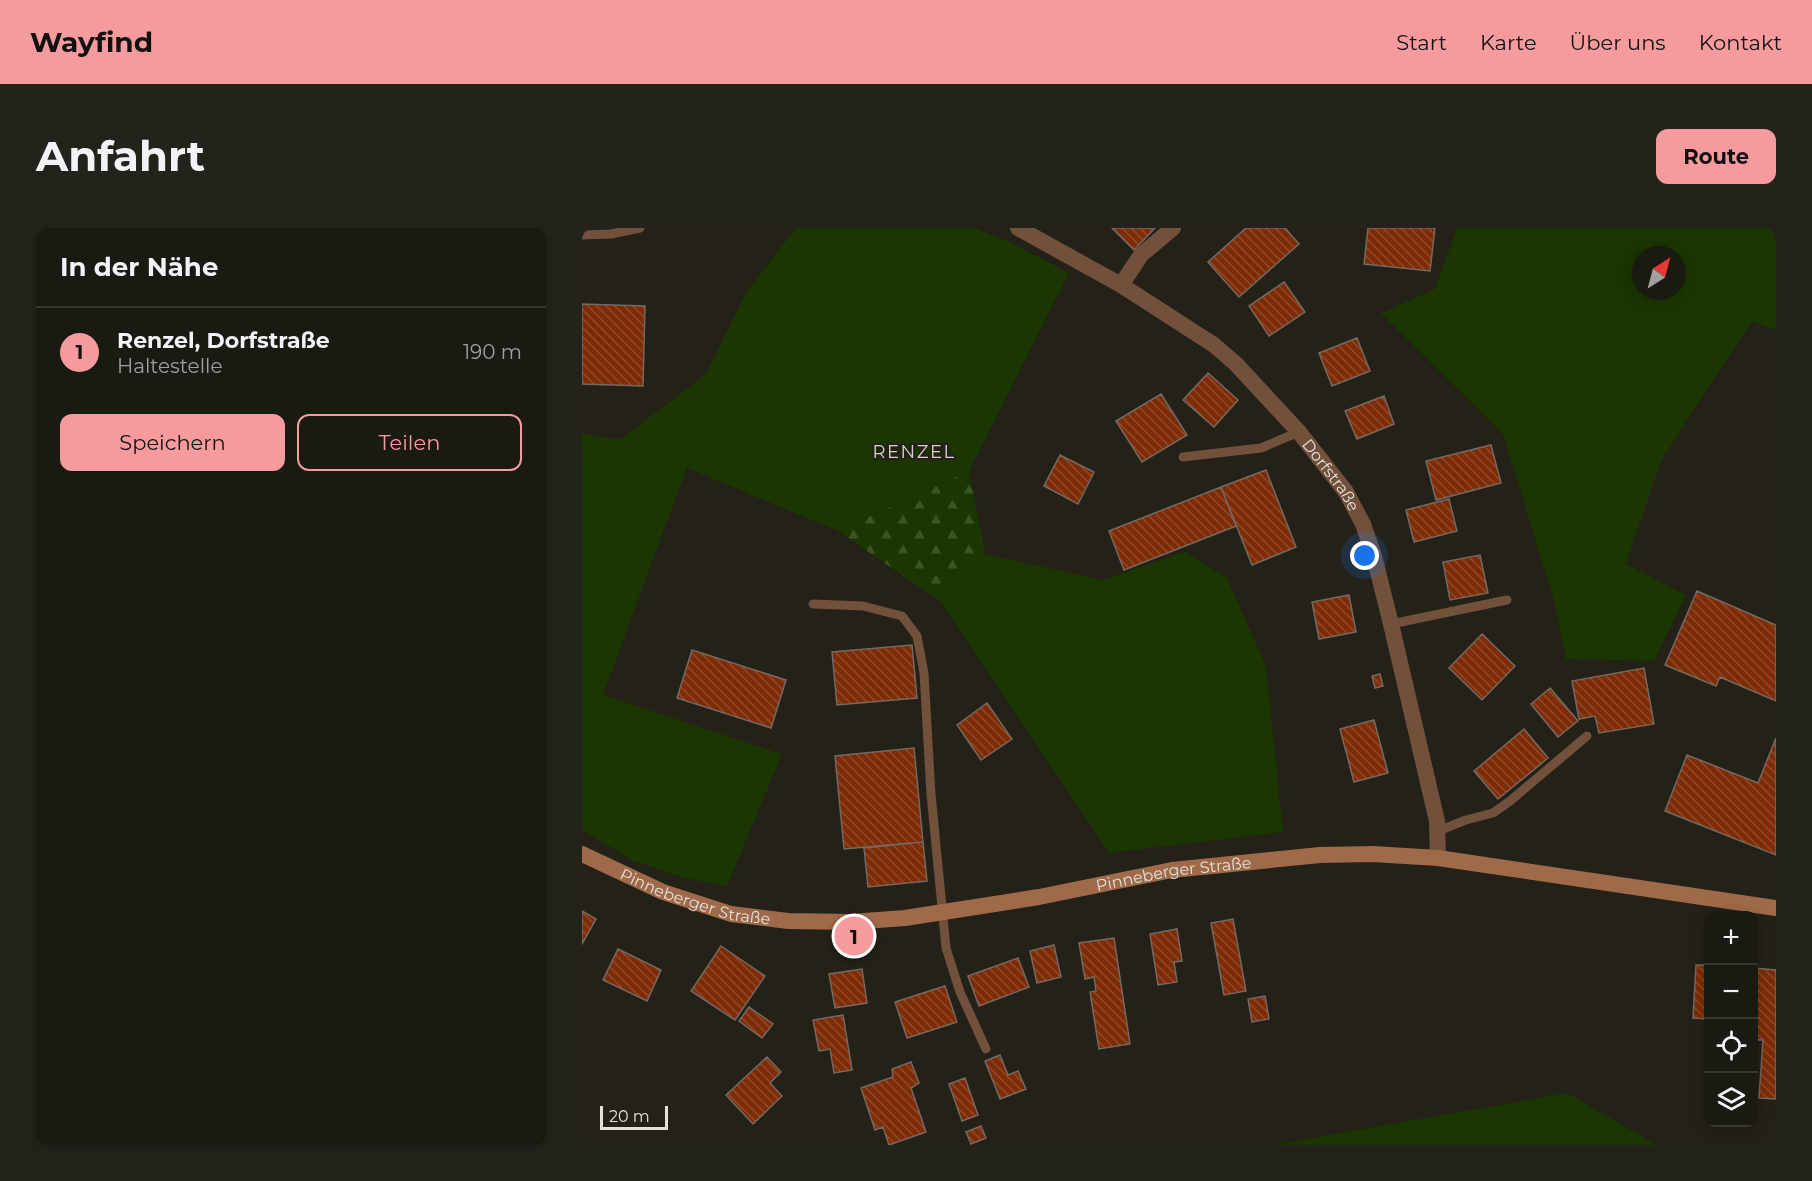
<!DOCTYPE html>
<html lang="de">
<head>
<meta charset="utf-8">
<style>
	:root { --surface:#1a1912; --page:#23221b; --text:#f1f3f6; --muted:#9fa09f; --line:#383832; --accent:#f59b9d }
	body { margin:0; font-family:Montserrat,sans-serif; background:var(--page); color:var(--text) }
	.controls { position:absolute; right:18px; bottom:18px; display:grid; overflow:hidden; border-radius:12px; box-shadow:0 3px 15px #0003 }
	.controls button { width:54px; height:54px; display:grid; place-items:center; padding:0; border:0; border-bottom:2px solid var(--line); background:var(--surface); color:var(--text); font:30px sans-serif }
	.compass { position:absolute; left:1050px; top:18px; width:54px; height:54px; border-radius:50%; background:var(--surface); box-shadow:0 3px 15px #0003; rotate:36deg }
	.scale { position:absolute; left:18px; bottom:15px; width:68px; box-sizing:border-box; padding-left:6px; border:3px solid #e2e1da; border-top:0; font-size:16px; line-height:21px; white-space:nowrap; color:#e2e1da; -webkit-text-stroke:4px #232118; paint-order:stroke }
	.you { position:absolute; left:783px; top:328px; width:21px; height:21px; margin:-15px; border:4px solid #fff; border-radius:50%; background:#1a73e8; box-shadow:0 0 0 9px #1a73e833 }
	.badge { display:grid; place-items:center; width:39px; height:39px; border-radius:50%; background:var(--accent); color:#111; font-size:20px; font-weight:700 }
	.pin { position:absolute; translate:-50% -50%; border:3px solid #fff; box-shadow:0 2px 6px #0006 }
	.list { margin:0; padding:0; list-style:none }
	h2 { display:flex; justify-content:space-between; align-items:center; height:78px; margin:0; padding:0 24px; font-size:26px }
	h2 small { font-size:20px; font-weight:400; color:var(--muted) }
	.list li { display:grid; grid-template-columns:39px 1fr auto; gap:18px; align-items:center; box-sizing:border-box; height:90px; padding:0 24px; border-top:2px solid var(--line) }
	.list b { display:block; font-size:22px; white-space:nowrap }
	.list p { margin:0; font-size:20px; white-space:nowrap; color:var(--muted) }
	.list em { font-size:20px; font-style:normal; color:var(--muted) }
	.actions { display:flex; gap:12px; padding:18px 24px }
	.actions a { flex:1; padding:14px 0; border:2px solid var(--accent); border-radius:12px; text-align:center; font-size:21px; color:var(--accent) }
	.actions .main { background:var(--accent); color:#111 }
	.icon { flex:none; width:33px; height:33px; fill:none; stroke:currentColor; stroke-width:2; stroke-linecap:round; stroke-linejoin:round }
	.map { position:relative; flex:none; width:1194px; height:917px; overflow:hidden; border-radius:12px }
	header { display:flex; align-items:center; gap:36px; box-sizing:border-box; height:84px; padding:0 30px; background:var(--accent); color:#111 }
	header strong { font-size:28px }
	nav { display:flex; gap:33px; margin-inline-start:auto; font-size:21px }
	.intro { display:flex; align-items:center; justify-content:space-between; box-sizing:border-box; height:144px; padding:0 36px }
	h1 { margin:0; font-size:42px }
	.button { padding:15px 27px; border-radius:12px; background:var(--accent); color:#111; font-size:21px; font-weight:700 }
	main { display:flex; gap:36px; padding:0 36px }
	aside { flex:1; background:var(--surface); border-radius:12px; box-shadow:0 3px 15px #0003 }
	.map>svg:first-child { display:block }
	.green { fill:#1b3600; fill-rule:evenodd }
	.forest { fill:url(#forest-firs) }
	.building { fill:url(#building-back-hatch); stroke:#756964; stroke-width:1.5 }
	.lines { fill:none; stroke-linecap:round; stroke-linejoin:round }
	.service { stroke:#71503c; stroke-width:9 }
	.minor { stroke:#71503c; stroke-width:16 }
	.secondary { stroke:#9f6a49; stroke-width:16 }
	.labels { text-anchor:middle; stroke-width:4.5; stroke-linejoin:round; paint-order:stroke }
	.street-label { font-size:16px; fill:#e2e1da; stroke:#232118 }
	.neighbourhood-label { font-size:18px; letter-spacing:1.5px; fill:#d6d4c7; stroke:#232118 }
</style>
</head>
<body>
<header>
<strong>Wayfind</strong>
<nav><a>Start</a><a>Karte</a><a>Über uns</a><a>Kontakt</a></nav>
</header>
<div class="intro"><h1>Anfahrt</h1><a class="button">Route</a></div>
<main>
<aside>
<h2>In der Nähe<small></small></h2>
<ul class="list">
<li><span class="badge">1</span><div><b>Renzel, Dorfstraße</b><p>Haltestelle</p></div><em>190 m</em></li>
</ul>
<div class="actions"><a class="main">Speichern</a><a>Teilen</a></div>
</aside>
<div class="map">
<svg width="1194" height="917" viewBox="0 0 1194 917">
	<defs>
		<pattern id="forest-firs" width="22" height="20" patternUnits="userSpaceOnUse" patternTransform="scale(1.5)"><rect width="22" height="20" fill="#1b3600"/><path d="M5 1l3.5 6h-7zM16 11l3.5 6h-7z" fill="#3c5325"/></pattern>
		<pattern id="building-back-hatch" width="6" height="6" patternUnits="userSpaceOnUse" patternTransform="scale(1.5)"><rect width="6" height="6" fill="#7e2c06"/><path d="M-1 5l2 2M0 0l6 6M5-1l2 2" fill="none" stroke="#904a2a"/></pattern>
	</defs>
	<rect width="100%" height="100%" fill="#232118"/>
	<!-- green -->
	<path class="green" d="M214,0H392L430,15L487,45L387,243L256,303L105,240L21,467L200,526L145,658L103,650L50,632L0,602V206L39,211L124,146L165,63Z
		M875,0H1194V102L1170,93L1079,233L1044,336L1104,367L1072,433L984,431L972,373L921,206L799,85L853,61ZM1059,27H1095V63H1059Z
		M603,324L645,350L684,438L701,604L527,625L358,373L403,326L521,352Z
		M985,865L1075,917H692Z"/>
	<!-- forest -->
	<path class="forest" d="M387,243L403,326L358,373L256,303Z"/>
	<!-- building -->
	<path class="building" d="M530,0H573L552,22Z
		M664,0H703L717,16L657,69L626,34Z
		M786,0H853L848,43L782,36Z
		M702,54L723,84L687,108L667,78Z
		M0,76L63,78L61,158L0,156Z
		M775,110L788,143L750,158L737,125Z
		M626,145L656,172L632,199L601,172Z
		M579,166L605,207L560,234L534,193Z
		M802,168L812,196L775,211L763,183Z
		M909,217L919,255L854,272L844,233Z
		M478,227L512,244L496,276L462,258Z
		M684,242L714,319L670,337L639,259Z
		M639,259L654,298L542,342L527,303Z
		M867,271L875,303L832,314L824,282Z
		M898,327L906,365L868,372L861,334Z
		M1115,363L1194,397V473L1138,449L1134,458L1083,437Z
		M767,367L774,404L737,411L730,374Z
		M900,406L933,438L900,472L867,440Z
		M330,417L335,470L255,477L250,424Z
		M110,422L204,452L189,500L95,470Z
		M1062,440L1072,496L1017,505L1013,488L997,491L990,453Z
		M798,446L801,458L793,460L790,448Z
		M968,460L996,493L976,509L949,476Z
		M405,475L430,511L399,532L375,497Z
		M792,492L806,545L772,554L758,501Z
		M942,501L966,530L916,571L892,543Z
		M1194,510V627L1083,583L1105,527L1176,555Z
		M332,520L341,614L262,621L253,528Z
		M341,614L345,653L286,659L282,620Z
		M0,683L14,691L0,716Z
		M651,691L664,763L642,767L629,695Z
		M595,701L600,733L592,734L595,754L576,757L568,706Z
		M532,710L548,816L517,821L508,764L514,763L512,749L503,751L497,715Z
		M472,717L479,749L455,755L448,723Z
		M139,718L183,748L153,792L109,763Z
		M36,721L79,742L65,773L21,752Z
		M436,730L447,759L397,778L386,748Z
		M1114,737H1126V791L1111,790Z
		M1172,740L1194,742V871L1177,870L1181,812H1172Z
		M280,741L285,775L253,780L247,746Z
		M363,758L375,794L325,810L313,774Z
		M683,768L687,791L670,794L666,771Z
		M167,779L191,796L180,810L157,793Z
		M261,787L270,842L252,845L248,821L237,823L231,792Z
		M418,827L426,847L436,843L444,861L418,871L403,833Z
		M185,829L199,844L188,855L200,868L171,896L144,867Z
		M329,834L337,855L329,860L344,904L307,917L301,899L293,902L279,860L311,849L310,841Z
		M383,850L396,887L380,893L367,856Z
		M399,898L404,910L389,916L384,904Z"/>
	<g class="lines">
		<!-- service -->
		<path class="service" d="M0,7L29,6L58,0
			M601,229L679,220L717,204
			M231,376L281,378L320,388L335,408L342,445L349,566L364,720L378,764L404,821
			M809,396L925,372
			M856,603L884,592L911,585L928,573L1005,508"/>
		<!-- minor -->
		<g class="minor">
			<path id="s1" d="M436,0L539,57L632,117L654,136L717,204L764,264L781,296L792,328L809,396L855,593L856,630"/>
			<path d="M539,57L559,27L591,0"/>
		</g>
		<!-- secondary -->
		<path class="secondary" id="s2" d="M0,626L81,664L149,686L206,693L269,694L323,690L457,669L590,642L738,627L791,626L856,630L1194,680"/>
	</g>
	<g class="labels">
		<!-- street labels -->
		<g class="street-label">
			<text dy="6" stroke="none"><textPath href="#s1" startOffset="404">Dorfstraße</textPath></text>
			<text dy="6" stroke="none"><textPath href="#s2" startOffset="608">Pinneberger Straße</textPath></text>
			<text dy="6" stroke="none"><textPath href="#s2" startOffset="122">Pinneberger Straße</textPath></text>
		</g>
		<!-- neighbourhood labels -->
		<g class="neighbourhood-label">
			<text x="332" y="230">RENZEL</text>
		</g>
	</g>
</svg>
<div class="controls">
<button>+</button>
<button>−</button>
<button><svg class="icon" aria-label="locate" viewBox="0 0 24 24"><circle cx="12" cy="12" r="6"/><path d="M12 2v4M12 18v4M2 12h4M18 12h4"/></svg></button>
<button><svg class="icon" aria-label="layers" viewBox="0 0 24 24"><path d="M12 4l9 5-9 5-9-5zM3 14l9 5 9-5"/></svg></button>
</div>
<svg class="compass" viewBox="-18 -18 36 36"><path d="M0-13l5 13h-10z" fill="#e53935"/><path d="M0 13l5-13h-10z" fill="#9fa09f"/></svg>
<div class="scale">20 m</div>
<div class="you"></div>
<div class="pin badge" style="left:272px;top:708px">1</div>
</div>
</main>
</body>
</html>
